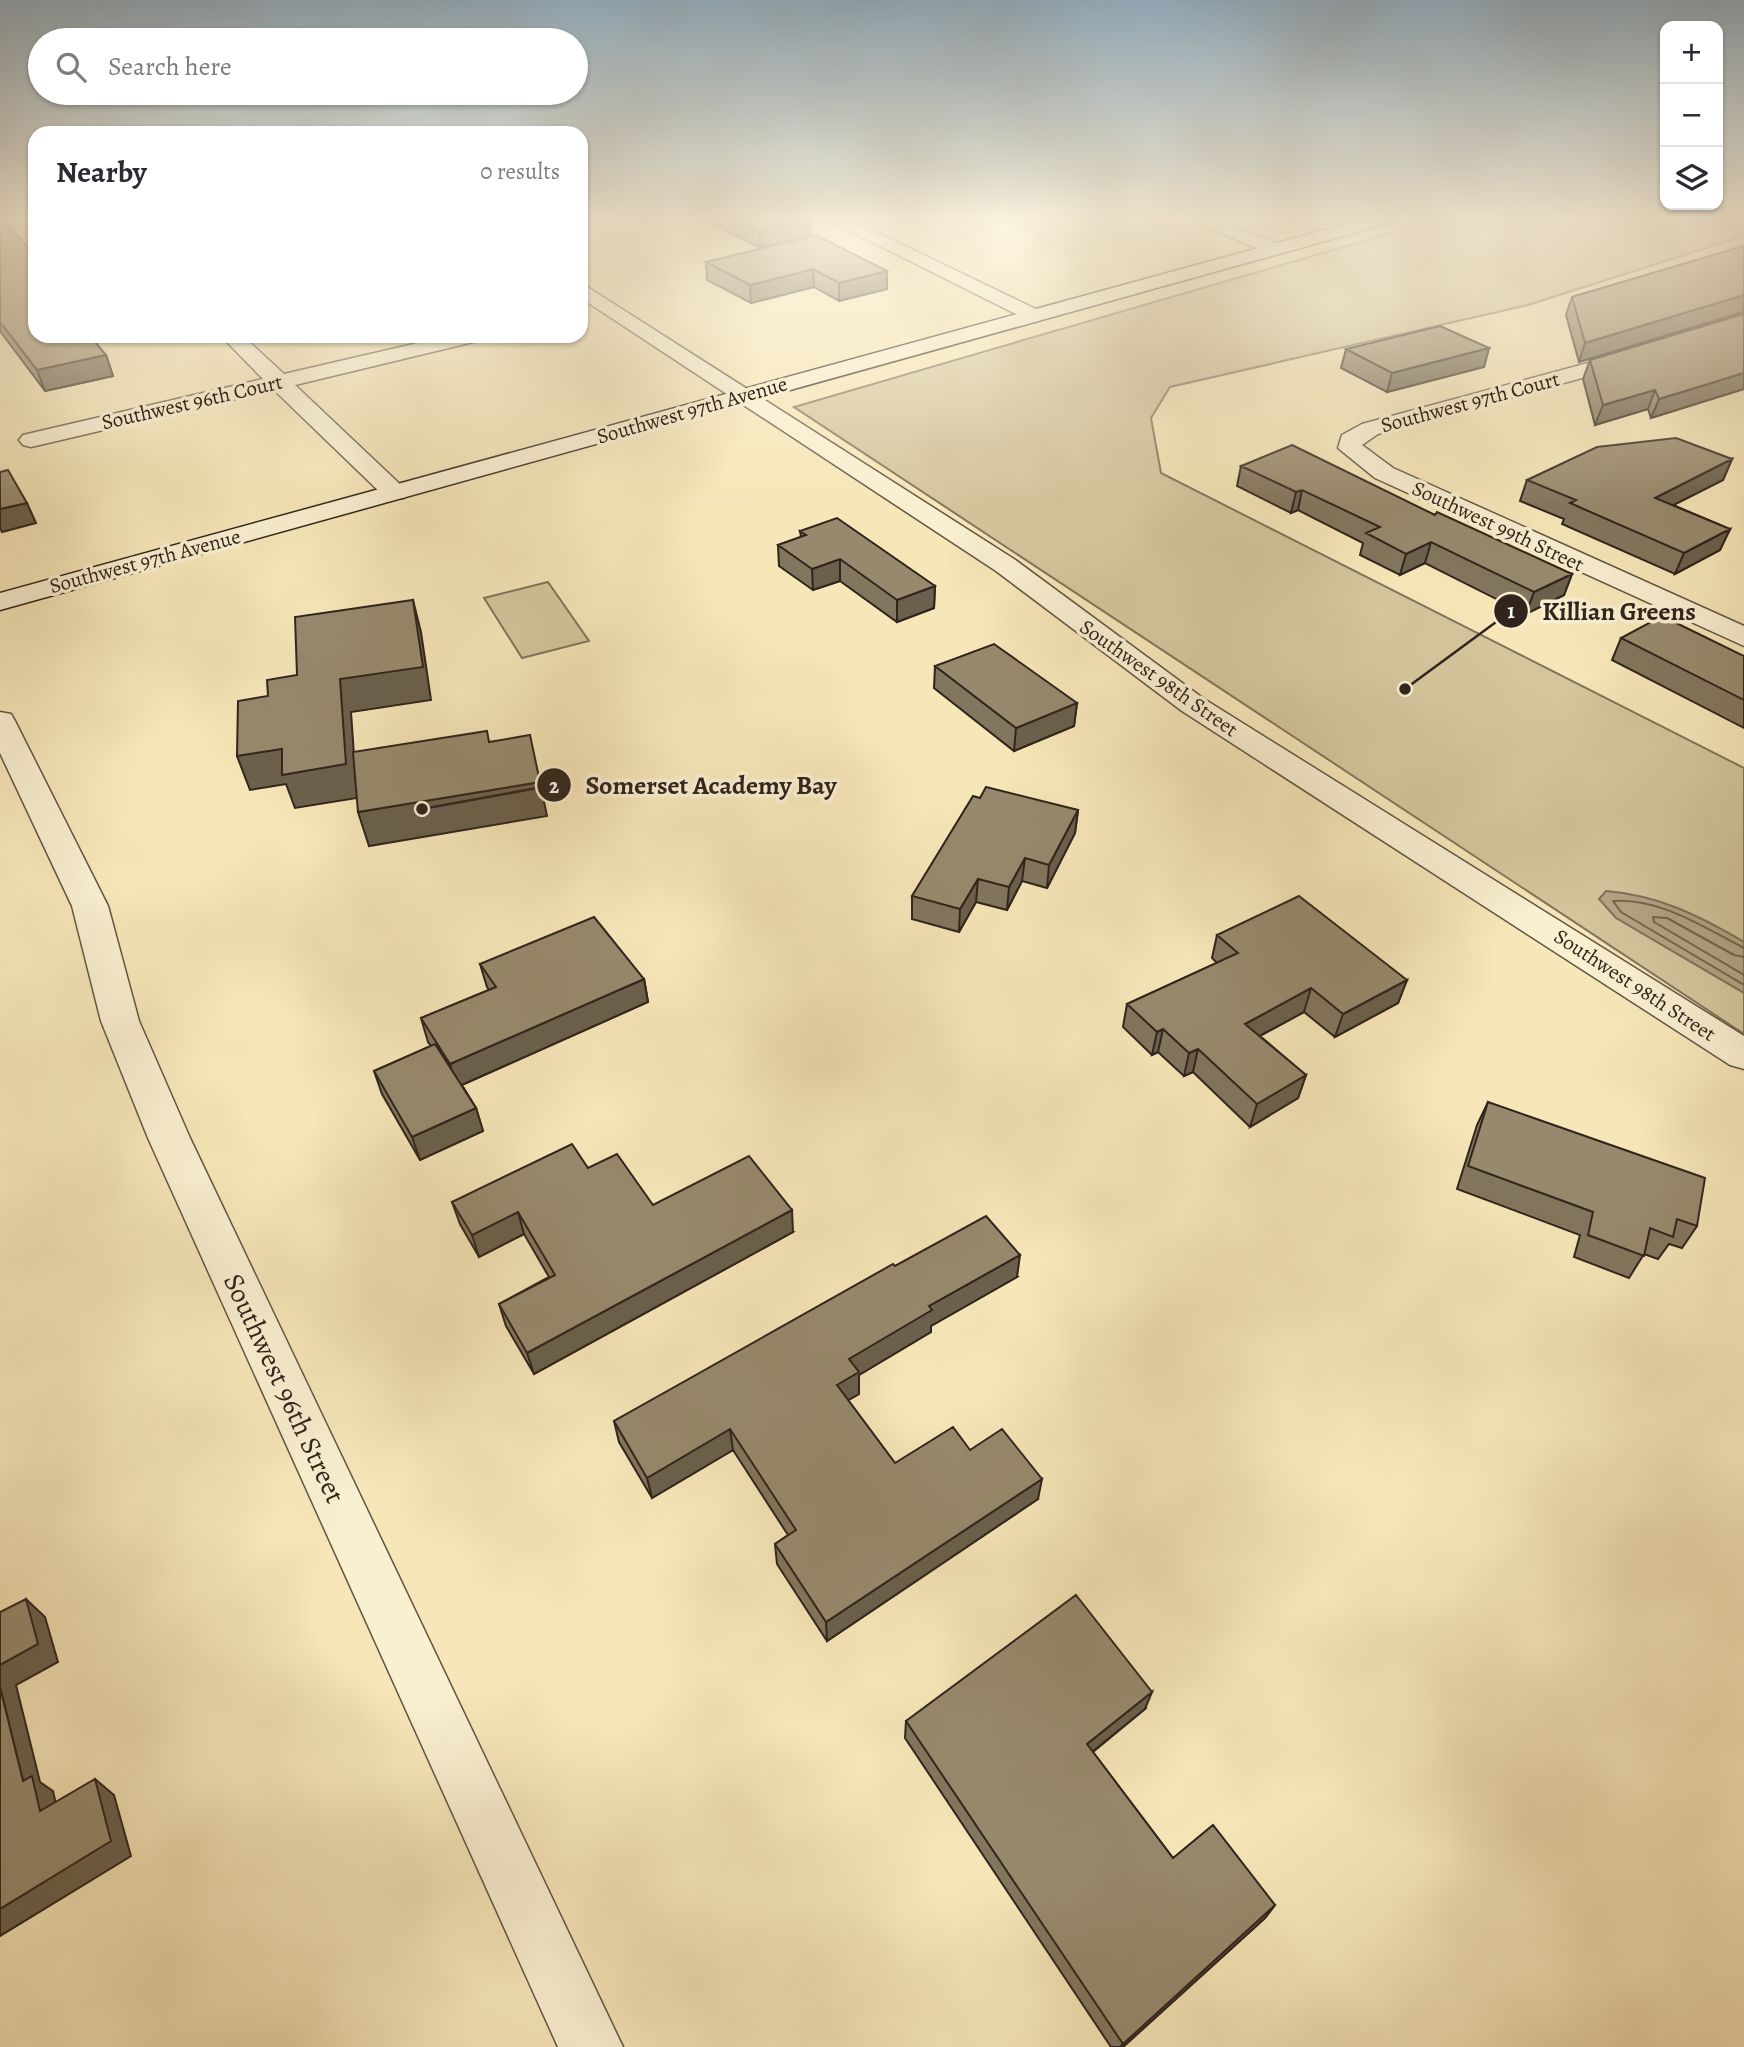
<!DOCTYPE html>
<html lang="en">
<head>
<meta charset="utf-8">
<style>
	:root { --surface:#fff; --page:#f7f7f7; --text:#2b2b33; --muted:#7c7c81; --line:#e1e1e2 }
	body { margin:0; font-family:Alegreya,serif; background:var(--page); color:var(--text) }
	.controls { position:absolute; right:21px; top:21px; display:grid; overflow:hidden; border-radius:14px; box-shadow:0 2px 5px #0004 }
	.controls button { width:63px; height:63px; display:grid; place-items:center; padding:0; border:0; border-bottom:2px solid var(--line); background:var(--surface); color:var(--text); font:35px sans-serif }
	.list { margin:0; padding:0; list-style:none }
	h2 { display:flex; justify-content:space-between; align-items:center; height:91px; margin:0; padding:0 28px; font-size:30px }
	h2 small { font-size:23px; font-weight:400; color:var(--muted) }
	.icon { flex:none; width:38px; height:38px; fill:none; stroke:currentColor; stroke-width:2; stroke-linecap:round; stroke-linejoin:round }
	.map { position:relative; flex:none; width:1744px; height:2047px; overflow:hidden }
	.search { position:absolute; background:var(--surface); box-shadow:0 2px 5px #0004; left:28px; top:28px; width:560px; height:77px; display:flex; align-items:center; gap:18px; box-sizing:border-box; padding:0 24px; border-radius:38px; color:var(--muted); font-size:26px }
	.panel { position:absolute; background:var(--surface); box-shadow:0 2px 5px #0004; left:28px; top:126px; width:560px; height:217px; border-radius:21px }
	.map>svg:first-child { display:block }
	.green { fill:#d4c59d; stroke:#82745c; stroke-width:2 }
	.water { fill:#b3a483; stroke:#7f715a; stroke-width:2 }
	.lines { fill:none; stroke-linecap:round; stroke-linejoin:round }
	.shore { stroke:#726450; stroke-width:2 }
	.street-casing { stroke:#625443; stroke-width:3 }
	.secondary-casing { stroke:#30241c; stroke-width:3 }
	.street { fill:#f9efd1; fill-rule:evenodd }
	.secondary { fill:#f9efd1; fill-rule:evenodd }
	.wall { fill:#82765e; stroke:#30241c; stroke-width:2 }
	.shaded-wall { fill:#6a604c; stroke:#30241c; stroke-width:2 }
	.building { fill:#97896d; stroke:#30241c; stroke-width:2 }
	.labels { text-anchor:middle; stroke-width:7; stroke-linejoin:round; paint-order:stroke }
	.far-street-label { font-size:21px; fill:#30241c; stroke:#f9efd1 }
	.near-street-label { font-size:28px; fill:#30241c; stroke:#f9efd1 }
	.leader { fill:none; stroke:#30241c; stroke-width:2.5 }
	.callout-dot { fill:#30241c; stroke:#f9efd1; stroke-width:2.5 }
	.mark-label { font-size:21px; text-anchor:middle; font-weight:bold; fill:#fff }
	.callout-label { font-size:26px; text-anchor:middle; font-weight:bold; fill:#30241c; stroke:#f9efd1; stroke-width:7; stroke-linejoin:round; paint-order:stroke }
</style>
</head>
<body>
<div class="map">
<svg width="1744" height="2047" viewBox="0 0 1744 2047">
	<rect width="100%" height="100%" fill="#f6e6b8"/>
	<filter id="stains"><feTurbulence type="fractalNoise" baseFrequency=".00286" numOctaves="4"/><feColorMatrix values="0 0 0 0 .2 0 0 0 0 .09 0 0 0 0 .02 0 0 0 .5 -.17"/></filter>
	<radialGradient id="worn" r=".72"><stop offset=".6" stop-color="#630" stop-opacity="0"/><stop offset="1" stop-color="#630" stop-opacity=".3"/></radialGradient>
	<!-- green -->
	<path class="green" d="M1439,219H1744V236L1528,305L1170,387L1151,418L1161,473L1744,768V1034L794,407Z
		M548,582L589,641L522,658L484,598Z"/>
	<!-- water -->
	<path class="water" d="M1606,891C1658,895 1700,916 1744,942V993L1616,918L1599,899Z"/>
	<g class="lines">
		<!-- shore -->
		<path class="shore" d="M1744,948C1703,927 1661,898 1613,901L1621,912L1744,985
			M1744,957L1734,955L1667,918L1653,917L1654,922L1744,975"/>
		<defs>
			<path id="street" d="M826,219H849L1042,312L1045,316L1035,322L1028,320Z
				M1188,219H1213L1282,245L1284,249L1282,253H1268Z
				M581,283L1014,559L1204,699L1744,1036V1069L1730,1065L1182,711L996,571L581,298Z
				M221,336H243L284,374L448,336H485L482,340L295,385L404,488L407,493L404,498H386L274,390L31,447L23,445L19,440L23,435L263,379Z
				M1636,350L1644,351L1647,356L1644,361L1378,434L1362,445L1393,468L1744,626V646L1375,478L1338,448L1342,435L1362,424Z
				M0,712L11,714L15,721L108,906L139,1021L190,1138L623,2047H558L148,1138L101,1021L72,906L0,753Z"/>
			<path id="secondary" d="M1364,219H1393L1390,223L0,610V593Z"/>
		</defs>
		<!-- street casing -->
		<use href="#street" class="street-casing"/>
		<!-- secondary casing -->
		<use href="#secondary" class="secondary-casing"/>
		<!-- street -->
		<use href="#street" class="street"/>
		<!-- secondary -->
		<use href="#secondary" class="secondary"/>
	</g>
	<!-- wall -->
	<path class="wall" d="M0,219H7L10,228L35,336L106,355L113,376L45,391L0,331Z
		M704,219H810L811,236L760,248Z
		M1744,246V312L1579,362L1566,315L1572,297Z
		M706,262L887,271V289L839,301L814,287L751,303L707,280Z
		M1744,314V389L1651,418L1648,409L1595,425L1583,379L1590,360Z
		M1489,348L1484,367L1387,392L1341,368L1346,349Z
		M1732,459L1723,480L1673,505L1730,529L1720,550L1675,574L1562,524L1564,519L1520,501L1527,480Z
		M1241,466L1435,515L1572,574L1564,595L1526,614L1425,563L1400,575L1360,555L1363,543L1298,510L1291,513L1237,486Z
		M800,531L935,586L934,608L897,622L840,581L813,590L779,566L778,545L801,537Z
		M1621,638L1744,656V728L1612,660Z
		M935,666L1077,703L1074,726L1014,751L934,688Z
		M980,798L1078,810L1075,833L1047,888L1022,881L1007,910L976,902L959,932L912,919V896Z
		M1217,935L1407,980L1398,1003L1335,1037L1304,1012L1260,1036L1306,1075L1298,1098L1250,1127L1193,1072L1184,1076L1158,1052L1152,1055L1123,1027L1127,1004L1217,963L1212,958Z
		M480,964L644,979L648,1002L462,1085L476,1108L483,1131L420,1160L382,1094L374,1071L431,1046L428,1042L421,1018L489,990L487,987Z
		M1488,1102L1697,1226L1682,1248L1669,1244L1658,1259L1644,1254L1629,1278L1574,1257L1580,1235L1457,1189L1477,1125Z
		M588,1168L653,1205L793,1232L534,1374L506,1326L499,1304L549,1277L524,1234L479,1257L460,1224L452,1202Z
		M895,1266L1017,1277L931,1326V1332L859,1375V1394L848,1400L895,1463L970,1450L1038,1499L827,1641L777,1564L775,1544L788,1535L733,1450L652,1498L619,1442L614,1421Z
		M1145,1709L1093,1752L1173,1858L1275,1905L1265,1918L1123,2047H1111L905,1738L906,1721Z"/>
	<!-- shaded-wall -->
	<path class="shaded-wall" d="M0,219H7L12,233Z
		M810,219L811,236L760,248L759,231Z
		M813,269L814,287L751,303L750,285Z
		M887,271V289L839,301V283Z
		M1744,295L1743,312L1579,362L1585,343Z
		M1489,348L1484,367L1387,392L1392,373Z
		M106,355L113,376L45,391L37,370Z
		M1744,373V389L1651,418L1659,399Z
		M1655,390L1648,409L1595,425L1603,405Z
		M1732,459L1723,480L1646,519L1655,498Z
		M1302,490L1298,510L1291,513L1296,492Z
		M27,503L36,523L2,532L0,528V509Z
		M1730,529L1720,550L1675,574L1684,553Z
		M1431,542L1425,563L1400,575L1406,554Z
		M840,559V581L813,590L812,569Z
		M1572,574L1564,595L1526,614L1534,592Z
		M935,586L934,608L897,622V600Z
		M413,600L421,632L431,700L351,712L357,798L295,808L286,784L250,790L237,756Z
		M1077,703L1074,726L1014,751L1016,728Z
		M540,782L547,816L369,846L358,812Z
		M1078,810L1075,833L1047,888L1049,865Z
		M1025,858L1022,881L1007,910L1009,887Z
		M978,879L976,902L959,932L960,909Z
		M644,979L648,1002L457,1087L450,1064Z
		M1407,980L1398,1003L1335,1037L1343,1014Z
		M1311,988L1304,1012L1239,1047L1245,1024Z
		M1163,1029L1158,1052L1152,1055L1157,1032Z
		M1198,1049L1193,1072L1184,1076L1189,1053Z
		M1306,1075L1298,1098L1250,1127L1257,1104Z
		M476,1108L483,1131L420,1160L412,1137Z
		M792,1210L793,1232L534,1374L527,1353Z
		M518,1212L524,1234L479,1257L472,1235Z
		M1020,1255L1017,1277L931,1326V1332L859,1375V1394L838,1406L837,1385L849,1359L929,1306Z
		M730,1429L733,1450L652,1498L647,1478Z
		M1042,1479L1038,1499L827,1641L826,1622Z
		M26,1599L45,1617L58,1662L16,1685L40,1782L53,1791L61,1826L40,1811L23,1781L0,1687V1665Z
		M1152,1692L1145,1709L1082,1760L1087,1744Z
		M95,1779L114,1795L131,1856L0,1936V1909Z
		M1275,1905L1265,1918L1123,2047H1120L1123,2044Z"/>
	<!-- building -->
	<path class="building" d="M0,219H2L35,255V336H90L106,355L37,370L0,322Z
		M736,219H810L759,231Z
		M816,235L887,271L839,283L813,269L750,285L706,262Z
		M1744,246V295L1585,343L1572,297Z
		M1744,314V373L1659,399L1655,390L1603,405L1590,360Z
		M1440,326L1489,348L1392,373L1346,349Z
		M1676,438L1732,459L1655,498L1730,529L1684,553L1570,503L1576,500L1527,480L1597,447Z
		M1292,445L1435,515L1437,512L1572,574L1534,592L1431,542L1406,554L1366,533L1380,527L1302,490L1296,492L1241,466Z
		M8,470L27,503L0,509V472Z
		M837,518L935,586L897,600L840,559L812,569L778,545L806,535L800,531Z
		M413,600L423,667L340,679L346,764L282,775V749L237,756L238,701L268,696L267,680L297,675L295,617Z
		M1662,616L1744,656V700L1621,638Z
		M994,644L1077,703L1016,728L935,666Z
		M487,731L489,742L530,735L540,782L358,812L353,752Z
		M986,787L1078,810L1049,865L1025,858L1009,887L978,879L960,909L912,896L973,796L980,798Z
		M1299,896L1407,980L1343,1014L1311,988L1245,1024L1306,1075L1257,1104L1198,1049L1189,1053L1163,1029L1157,1032L1127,1004L1238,953L1217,935Z
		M594,917L644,979L450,1064L421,1018L496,987L480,964Z
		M435,1044L476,1108L412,1137L374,1071Z
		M1488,1102L1705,1178L1697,1226L1677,1219L1673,1237L1650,1228L1644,1256L1588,1235L1593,1212L1468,1166Z
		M572,1144L588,1168L617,1154L653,1205L749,1156L792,1210L527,1353L499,1304L555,1275L518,1212L472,1235L452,1202Z
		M986,1216L1020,1255L929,1306L932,1310L849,1359L859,1372L837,1385L895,1463L953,1427L970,1450L1002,1429L1042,1479L826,1622L775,1544L796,1530L730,1429L647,1478L614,1421L893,1264L895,1266Z
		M1076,1595L1152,1692L1087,1744L1173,1858L1213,1825L1275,1905L1123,2044L906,1721Z
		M26,1599L38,1644L0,1665V1612Z
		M0,1687L23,1781L32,1776L40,1811L95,1779L111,1841L0,1909Z"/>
	<!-- sky -->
	<linearGradient id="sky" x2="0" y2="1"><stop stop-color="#93aec0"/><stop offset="0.43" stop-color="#fbf4df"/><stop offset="1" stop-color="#fbf4df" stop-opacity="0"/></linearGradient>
	<rect width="1744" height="506" fill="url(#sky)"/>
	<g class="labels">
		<!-- far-street labels -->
		<g class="far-street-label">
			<text transform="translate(192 402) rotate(-13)" y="7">Southwest 96th Court</text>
			<text transform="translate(1470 402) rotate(-15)" y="7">Southwest 97th Court</text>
			<text transform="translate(692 410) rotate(-16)" y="7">Southwest 97th Avenue</text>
			<text transform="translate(1498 526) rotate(25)" y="7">Southwest 99th Street</text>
			<text transform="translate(145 561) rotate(-15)" y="7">Southwest 97th Avenue</text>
			<text transform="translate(1159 678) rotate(35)" y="7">Southwest 98th Street</text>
			<text transform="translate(1635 985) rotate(33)" y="7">Southwest 98th Street</text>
		</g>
		<!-- near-street labels -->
		<g class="near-street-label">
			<text transform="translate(285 1388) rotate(65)" y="10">Southwest 96th Street</text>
		</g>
	</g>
	<!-- callouts -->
	<path class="leader" d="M1405 689L1511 611M422 809L554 785"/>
	<g class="callout-dot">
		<circle cx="1405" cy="689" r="7"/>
		<circle cx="422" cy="809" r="7"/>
		<circle cx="1511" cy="611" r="18"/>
		<circle cx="554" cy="785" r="18"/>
	</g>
	<g class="mark-label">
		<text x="1511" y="618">1</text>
		<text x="554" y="793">2</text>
	</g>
	<g class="callout-label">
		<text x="1619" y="620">Killian Greens</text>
		<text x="711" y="794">Somerset Academy Bay</text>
	</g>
	<rect width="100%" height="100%" filter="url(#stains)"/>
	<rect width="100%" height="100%" fill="url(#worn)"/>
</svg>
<div class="controls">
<button>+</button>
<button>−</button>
<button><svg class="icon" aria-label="layers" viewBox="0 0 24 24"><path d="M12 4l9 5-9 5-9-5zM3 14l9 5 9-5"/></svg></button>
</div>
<div class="search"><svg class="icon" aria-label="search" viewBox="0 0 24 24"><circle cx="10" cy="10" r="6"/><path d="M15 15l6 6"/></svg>Search here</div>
<section class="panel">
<h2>Nearby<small>0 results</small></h2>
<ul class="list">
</ul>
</section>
</div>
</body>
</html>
